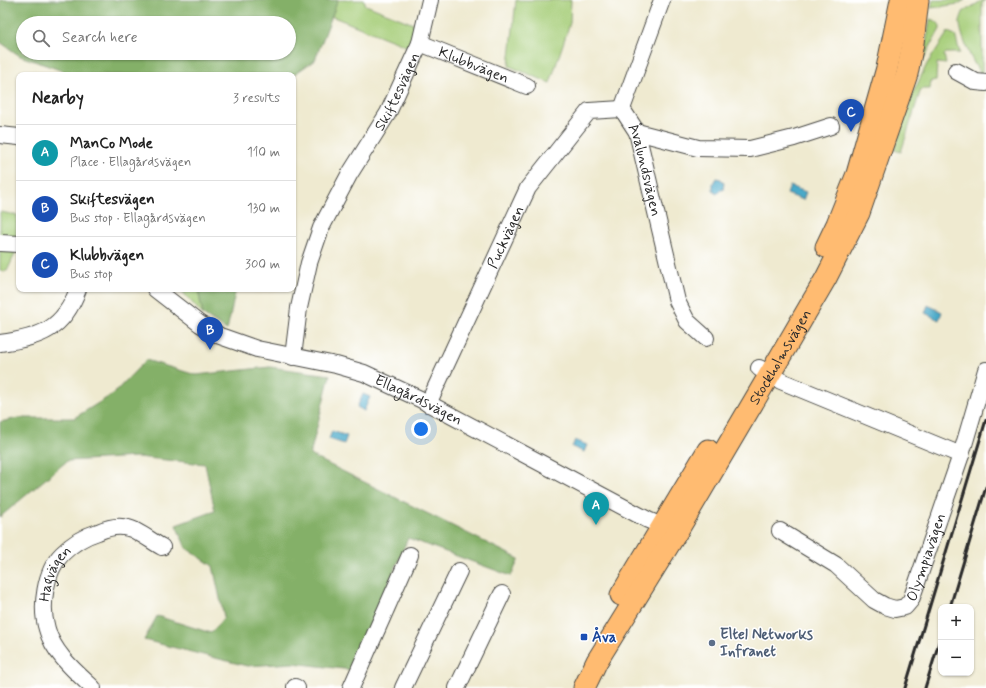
<!DOCTYPE html>
<html lang="en">
<head>
<meta charset="utf-8">
<style>
	:root { --surface:#fff; --page:#f2f2f2; --text:#222; --muted:#767676; --line:#e0e0e0; --accent:#0b8043 }
	body { margin:0; font-family:Mynerve,sans-serif; background:var(--page); color:var(--text) }
	.controls { position:absolute; right:12px; bottom:12px; display:grid; overflow:hidden; border-radius:8px; box-shadow:0 1px 3px #0004 }
	.controls button { width:36px; height:36px; display:grid; place-items:center; padding:0; border:0; border-bottom:1px solid var(--line); background:var(--surface); color:var(--text); font:20px sans-serif }
	.you { position:absolute; left:421px; top:429px; width:14px; height:14px; margin:-10px; border:3px solid #fff; border-radius:50%; background:#1a73e8; box-shadow:0 0 0 6px #1a73e833 }
	.badge { display:grid; place-items:center; width:26px; height:26px; border-radius:50%; background:var(--accent); color:#fff; font-size:13px; font-weight:700 }
	.pin { position:absolute; translate:-50% -33px; filter:drop-shadow(0 1px 2px #0008) }
	.pin::after { content:''; position:absolute; top:21px; width:14px; height:12px; background:inherit; clip-path:polygon(0 0,100% 0,50% 100%) }
	.list { margin:0; padding:0; list-style:none }
	h2 { display:flex; justify-content:space-between; align-items:center; height:52px; margin:0; padding:0 16px; font-size:17px }
	h2 small { font-size:13px; font-weight:400; color:var(--muted) }
	.list li { display:grid; grid-template-columns:26px 1fr auto; gap:12px; align-items:center; box-sizing:border-box; height:56px; padding:0 16px; border-top:1px solid var(--line) }
	.list b { display:block; font-size:15px; white-space:nowrap }
	.list p { margin:0; font-size:13px; white-space:nowrap; color:var(--muted) }
	.list em { font-size:13px; font-style:normal; color:var(--muted) }
	.icon { flex:none; width:22px; height:22px; fill:none; stroke:currentColor; stroke-width:2; stroke-linecap:round; stroke-linejoin:round }
	.map { position:relative; flex:none; width:986px; height:688px; overflow:hidden }
	.search { position:absolute; background:var(--surface); box-shadow:0 1px 3px #0004; left:16px; top:16px; width:280px; height:44px; display:flex; align-items:center; gap:10px; box-sizing:border-box; padding:0 14px; border-radius:22px; color:var(--muted); font-size:15px }
	.panel { position:absolute; background:var(--surface); box-shadow:0 1px 3px #0004; left:16px; top:72px; width:280px; height:220px; border-radius:8px }
	.map>svg:first-child { display:block }
	.green { fill:#a6cd78; stroke:#687c52 }
	.forest { fill:#84b068; stroke:#586e4a; fill-rule:evenodd }
	.water { fill:#49a9c8; stroke:#3a6a7a }
	.lines { fill:none; stroke-linecap:round; stroke-linejoin:round }
	.minor-casing { stroke:#484844; stroke-width:18 }
	.major-casing { stroke:#484844; stroke-width:23 }
	.minor { stroke:#fff; stroke-width:16 }
	.major { stroke:#ffbb71; stroke-width:21 }
	.rail { stroke:#2b2b2b; stroke-width:3 }
	.transit-dot { fill:#1a4fb4; stroke:#fff; stroke-width:1.5 }
	.service-dot { fill:#5c6f8a; stroke:#fff; stroke-width:1.5 }
	.labels { text-anchor:middle; stroke-width:3; stroke-linejoin:round; paint-order:stroke }
	.street-label { font-size:15px; fill:#2b2b2b; stroke:#fff }
	.service-label { font-size:15px; font-weight:bold; fill:#4e5e75; stroke:#fff; text-anchor:start }
	.transit-label { font-size:15px; font-weight:bold; fill:#164399; stroke:#fff; text-anchor:start }
</style>
</head>
<body>
<div class="map">
<svg width="986" height="688" viewBox="0 0 986 688">
	<rect width="100%" height="100%" fill="#fff"/>
	<filter id="ink" filterUnits="userSpaceOnUse"><feTurbulence type="fractalNoise" baseFrequency=".025" numOctaves="2"/><feDisplacementMap in="SourceGraphic" scale="8" xChannelSelector="R" yChannelSelector="G"/><feConvolveMatrix kernelMatrix="1 2 1 2 8 2 1 2 1" color-interpolation-filters="sRGB"/></filter>
	<filter id="wash" filterUnits="userSpaceOnUse"><feTurbulence type="fractalNoise" baseFrequency=".012" numOctaves="4" result="noise"/><feDisplacementMap in="SourceGraphic" scale="16" xChannelSelector="R" yChannelSelector="G"/><feGaussianBlur stdDeviation="0.9" result="paint"/><feColorMatrix in="noise" values="0 0 0 0 0 0 0 0 0 0 0 0 0 0 0 0 0 1.4 0 .05"/><feComposite in="paint" operator="in"/></filter>
	<g filter="url(#wash)">
		<rect width="100%" height="100%" fill="#efead0"/>
		<!-- green -->
		<path class="green" d="M338,0H364L366,5L416,25L411,48L331,16Z
			M516,0H571L570,23L550,83L509,66Z
			M933,0H965L958,4L931,8Z
			M983,0H986L982,3V75C973,65 962,39 960,25C959,21 962,16 963,12Z
			M930,19C936,21 940,22 940,29L924,58Z
			M948,32L955,35L960,53H946L944,55L946,64L937,63L936,80L931,81L930,89H921L901,152L894,150L913,93L927,64Z
			M0,212L17,215L15,254L7,271H0Z
			M180,289H198L203,315Z"/>
		<!-- forest -->
		<path class="forest" d="M0,0H338L315,60L293,75H74L20,56L0,42ZM23,23H289V53H23Z
			M198,289H236L227,330L203,315Z
			M146,360L196,375L270,367L330,375L310,455L519,559L511,576L408,538L352,670L293,663L247,666L144,640L157,616L211,633L224,617L213,566L186,548L176,525L215,511L205,464L137,457L67,461L0,517V422L18,418H74L113,394Z"/>
		<!-- water -->
		<path class="water" d="M716,178L721,179L724,183L723,190H720L718,193L716,194L713,190V183Z
			M790,186L806,192L803,200L787,194Z
			M928,305L942,312L939,320L925,313Z
			M363,394L370,397L364,411L357,407Z
			M332,431L347,436L344,444L329,439Z
			M575,440L587,445L584,452L572,447Z"/>
	</g>
	<g filter="url(#ink)">
		<g class="lines">
			<defs>
				<g id="minor">
					<path id="s1" d="M662,0L622,109L637,132L677,301L687,321L706,338"/>
					<path id="s2" d="M420,43L527,86"/>
					<path d="M956,71L976,82L986,83"/>
					<path d="M637,132L698,148L750,149L794,138L831,126"/>
					<path d="M0,135L19,137"/>
					<path d="M0,243L19,244"/>
					<path id="s3" d="M155,289L200,324L220,336L257,349L336,365L364,373L420,399L648,520L655,523L672,533"/>
					<path d="M0,343C40,338 64,329 78,289"/>
					<path id="s4" d="M293,357L299,308L309,263L321,228L349,175L388,113L420,43L430,0"/>
					<path d="M759,368L781,381L961,455"/>
					<path id="s5" d="M428,404L528,188L589,111L622,109"/>
					<path id="s6" d="M780,531L836,565L874,600L885,606L895,609L905,607L911,600L961,455L986,370"/>
					<path d="M295,687L297,688"/>
					<path id="s7" d="M93,688C76,672 53,653 47,629C40,607 45,571 62,554C72,544 85,536 98,532C107,528 118,525 128,528C136,529 154,543 162,547"/>
					<path d="M351,688L410,555"/>
					<path d="M403,688L459,571"/>
					<path d="M457,688L502,594"/>
				</g>
				<g id="major">
					<path d="M826,247L837,224L857,174L887,68L901,0"/>
					<path d="M621,595L708,450"/>
					<path id="s8" d="M584,688L597,661L675,535L780,357L826,278L859,213L907,74L913,43L918,0"/>
				</g>
			</defs>
			<!-- minor casing -->
			<use href="#minor" class="minor-casing"/>
			<!-- major casing -->
			<use href="#major" class="major-casing"/>
			<!-- minor -->
			<use href="#minor" class="minor"/>
			<!-- major -->
			<use href="#major" class="major"/>
			<!-- rail -->
			<path class="rail" d="M950,607L986,487
				M905,688L986,420
				M925,688L941,636"/>
		</g>
	</g>
	<!-- markers -->
	<rect class="transit-dot" x="580" y="633" width="8" height="8" rx="2"/>
	<circle class="service-dot" cx="712" cy="643" r="4"/>
	<g class="labels">
		<!-- street labels -->
		<g class="street-label">
			<text dy="5" stroke="none"><textPath href="#s2" startOffset="58">Klubbvägen</textPath></text>
			<text dy="5" stroke="none"><textPath href="#s4" startOffset="289">Skiftesvägen</textPath></text>
			<text dy="5" stroke="none"><textPath href="#s1" startOffset="182">Åvalundsvägen</textPath></text>
			<text dy="5" stroke="none"><textPath href="#s5" startOffset="184">Puckvägen</textPath></text>
			<text dy="5" stroke="none"><textPath href="#s8" startOffset="385">Stockholmsvägen</textPath></text>
			<text dy="5" stroke="none"><textPath href="#s3" startOffset="290">Ellagårdsvägen</textPath></text>
			<text dy="5" stroke="none"><textPath href="#s6" startOffset="205">Olympiavägen</textPath></text>
			<text dy="5" stroke="none"><textPath href="#s7" startOffset="134">Hagvägen</textPath></text>
		</g>
		<!-- service labels -->
		<g class="service-label">
			<text x="720" y="639">Eltel Networks<tspan x="720" dy="17">Infranet</tspan></text>
		</g>
		<!-- transit labels -->
		<g class="transit-label">
			<text x="592" y="642">Åva</text>
		</g>
	</g>
</svg>
<div class="controls">
<button>+</button>
<button>−</button>
</div>
<div class="you"></div>
<div class="pin badge" style="left:596px;top:525px;background:#0f9aa8">A</div>
<div class="pin badge" style="left:210px;top:350px;background:#1a4fb4">B</div>
<div class="pin badge" style="left:851px;top:132px;background:#1a4fb4">C</div>
<div class="search"><svg class="icon" aria-label="search" viewBox="0 0 24 24"><circle cx="10" cy="10" r="6"/><path d="M15 15l6 6"/></svg>Search here</div>
<section class="panel">
<h2>Nearby<small>3 results</small></h2>
<ul class="list">
<li><span class="badge" style="background:#0f9aa8">A</span><div><b>ManCo Mode</b><p>Place · Ellagårdsvägen</p></div><em>110 m</em></li>
<li><span class="badge" style="background:#1a4fb4">B</span><div><b>Skiftesvägen</b><p>Bus stop · Ellagårdsvägen</p></div><em>130 m</em></li>
<li><span class="badge" style="background:#1a4fb4">C</span><div><b>Klubbvägen</b><p>Bus stop</p></div><em>300 m</em></li>
</ul>
</section>
</div>
</body>
</html>
